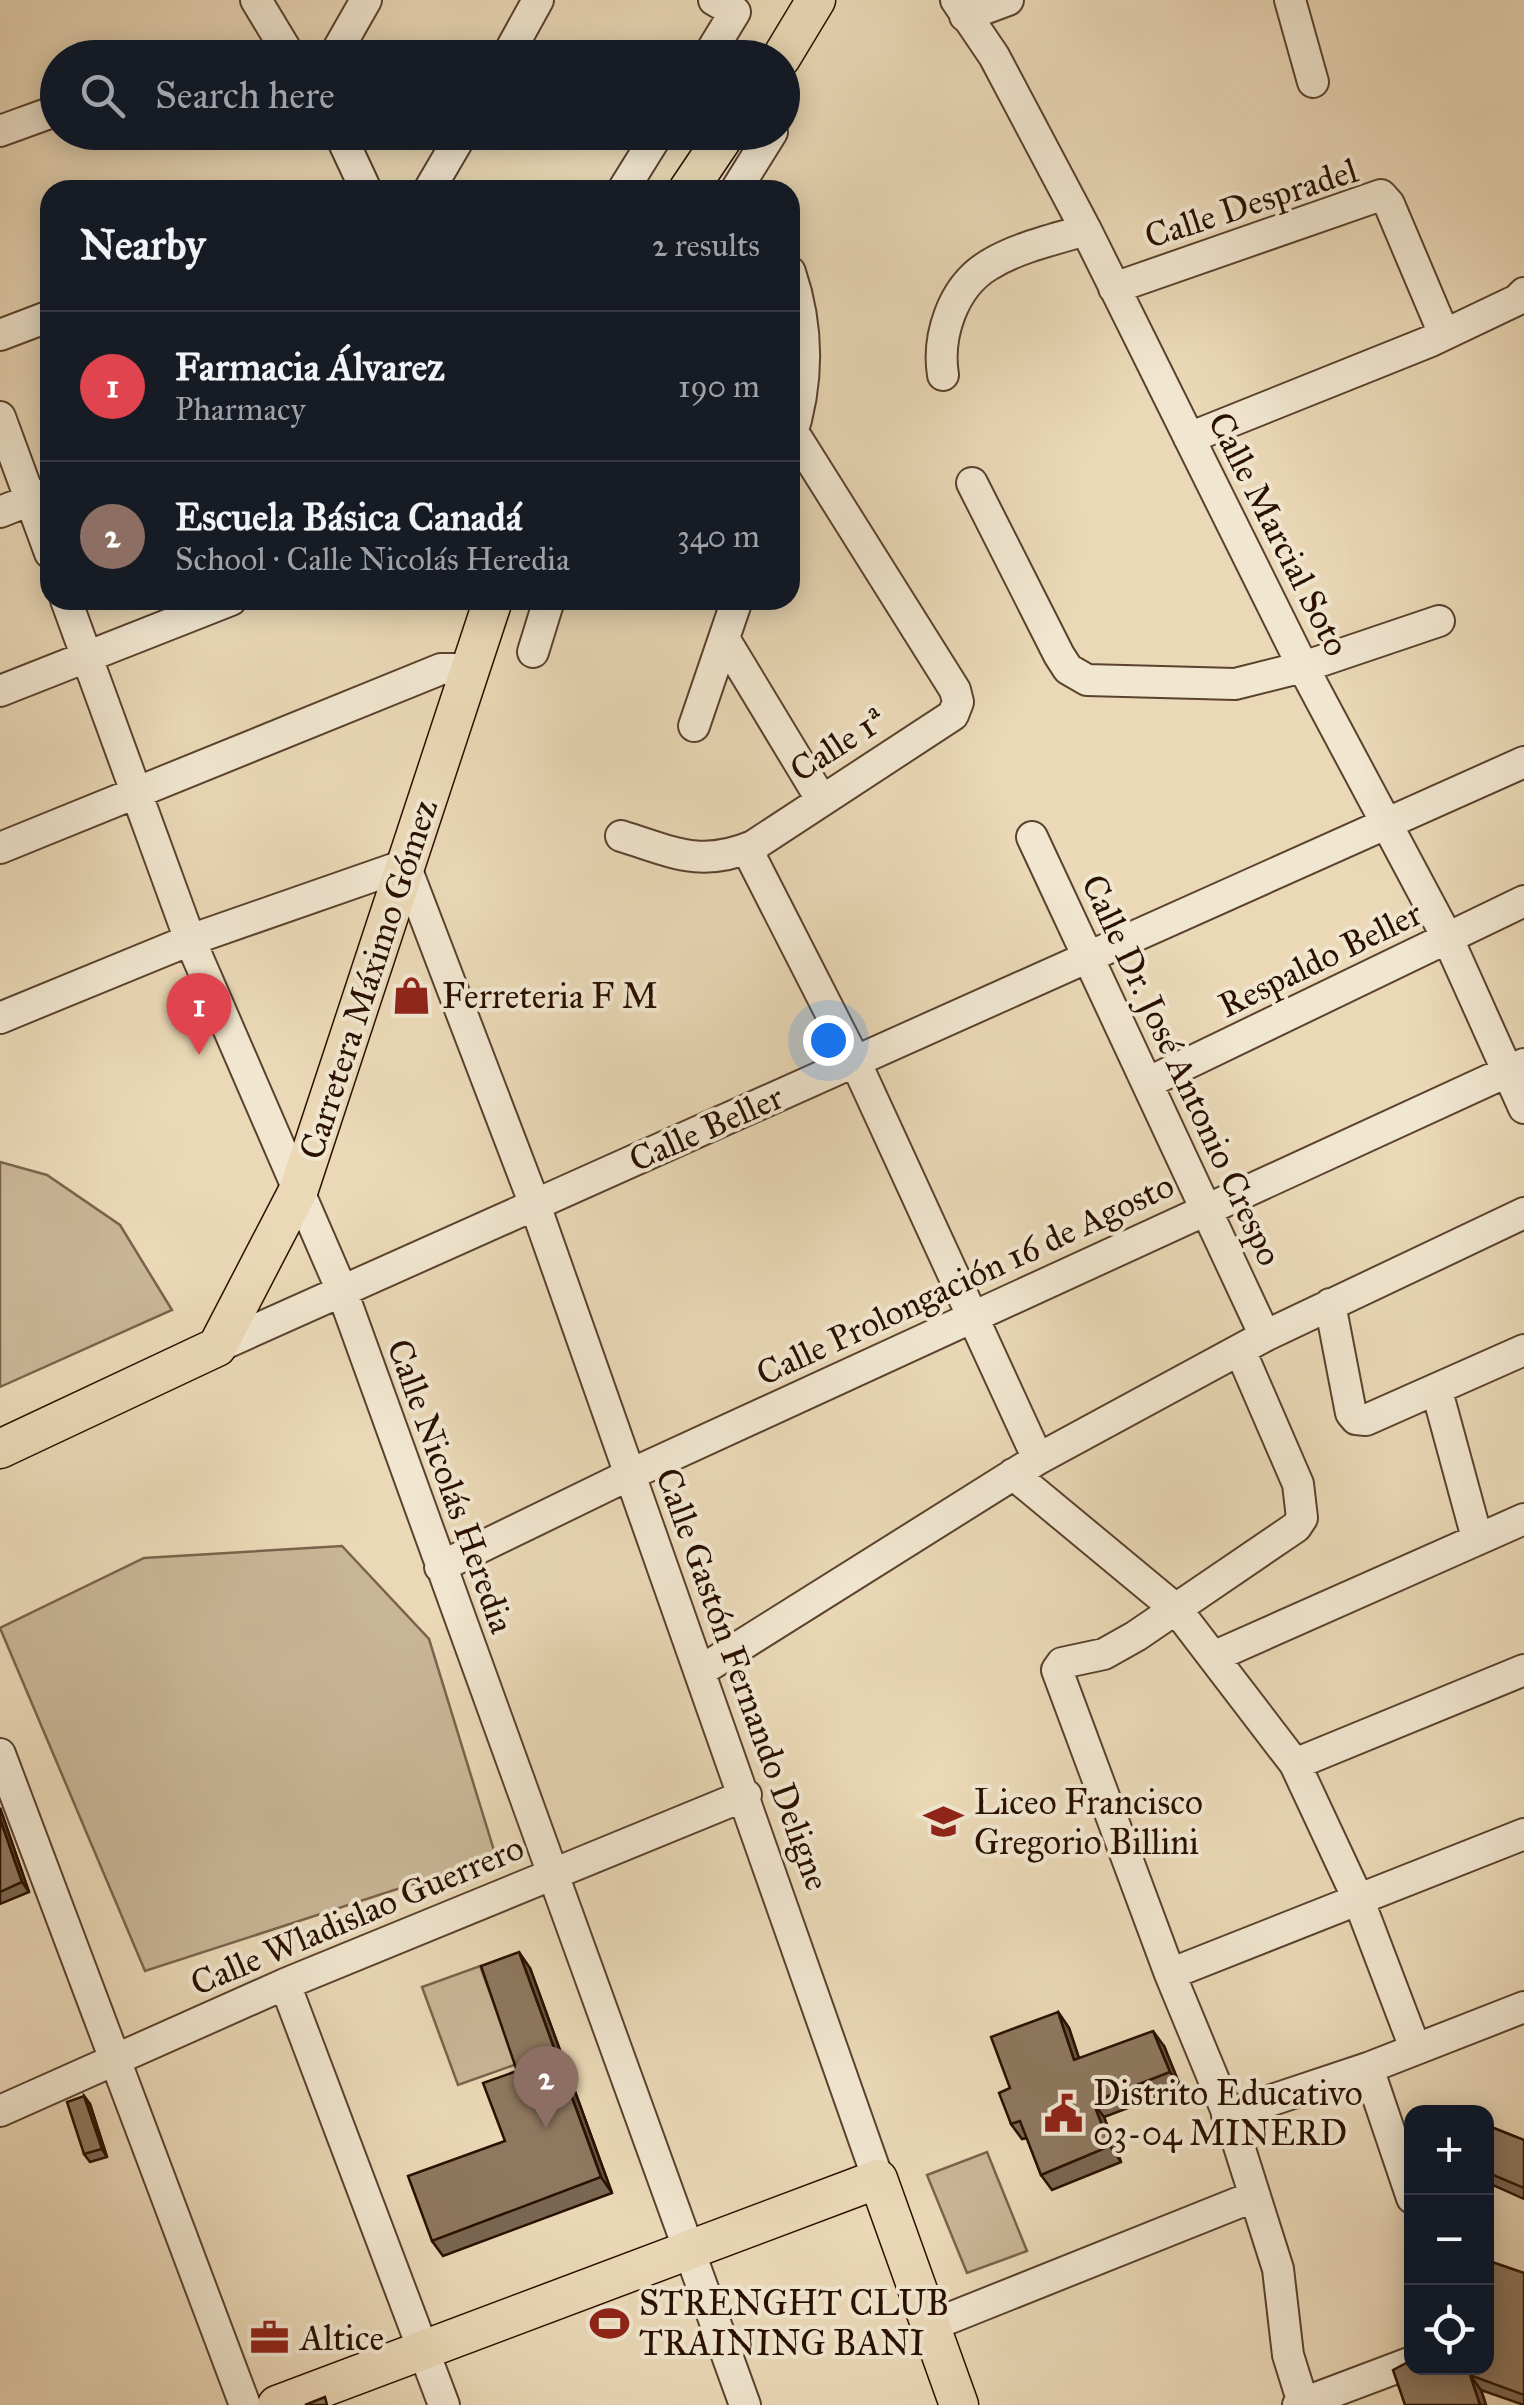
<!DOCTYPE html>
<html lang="en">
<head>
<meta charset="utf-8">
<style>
	:root { --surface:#171b24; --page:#20242c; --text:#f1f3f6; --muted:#9ea1a6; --line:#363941; --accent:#8c9099 }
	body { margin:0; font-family:"IM FELL Great Primer",serif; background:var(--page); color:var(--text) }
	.controls { position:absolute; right:30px; bottom:30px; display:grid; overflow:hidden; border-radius:20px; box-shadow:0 5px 25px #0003 }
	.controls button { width:90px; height:90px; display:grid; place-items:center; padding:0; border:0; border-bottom:2px solid var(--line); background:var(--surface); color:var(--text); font:50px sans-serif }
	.you { position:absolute; left:828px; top:1040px; width:35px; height:35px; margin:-25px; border:8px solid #fff; border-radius:50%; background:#1a73e8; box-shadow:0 0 0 15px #1a73e833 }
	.badge { display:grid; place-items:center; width:65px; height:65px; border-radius:50%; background:var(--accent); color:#fff; font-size:32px; font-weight:700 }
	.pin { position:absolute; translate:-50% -82px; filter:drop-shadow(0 2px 5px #0008) }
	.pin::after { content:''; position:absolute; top:52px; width:35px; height:30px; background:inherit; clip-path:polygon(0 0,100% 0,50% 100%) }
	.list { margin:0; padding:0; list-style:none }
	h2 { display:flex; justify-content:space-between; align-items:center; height:130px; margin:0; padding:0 40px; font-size:42px }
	h2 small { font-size:32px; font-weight:400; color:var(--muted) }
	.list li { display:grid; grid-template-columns:65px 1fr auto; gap:30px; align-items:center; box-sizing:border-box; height:150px; padding:0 40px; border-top:2px solid var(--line) }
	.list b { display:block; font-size:38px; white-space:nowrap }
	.list p { margin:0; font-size:32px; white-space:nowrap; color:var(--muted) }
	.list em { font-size:32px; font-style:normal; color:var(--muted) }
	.icon { flex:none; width:55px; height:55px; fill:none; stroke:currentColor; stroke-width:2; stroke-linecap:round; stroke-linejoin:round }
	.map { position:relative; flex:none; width:1524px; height:2405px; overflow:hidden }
	.search { position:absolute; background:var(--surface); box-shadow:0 5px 25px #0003; left:40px; top:40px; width:760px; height:110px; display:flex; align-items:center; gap:25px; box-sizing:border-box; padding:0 35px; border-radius:55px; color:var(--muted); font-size:38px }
	.panel { position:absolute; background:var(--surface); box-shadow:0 5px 25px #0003; left:40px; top:180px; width:760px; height:430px; border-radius:30px }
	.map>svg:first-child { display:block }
	.green { fill:#c9b697; stroke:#7a634c; stroke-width:2.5 }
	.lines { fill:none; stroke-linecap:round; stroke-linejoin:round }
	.minor-casing { stroke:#5a422e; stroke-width:34 }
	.major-casing { stroke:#2a1000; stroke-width:41 }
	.minor { stroke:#f1e6d0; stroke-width:30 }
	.major { stroke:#ead8b6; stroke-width:38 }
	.wall { fill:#7a6752; stroke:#2a1000; stroke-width:2.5 }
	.shaded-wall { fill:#635442; stroke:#2a1000; stroke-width:2.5 }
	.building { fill:#8e785f; stroke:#2a1000; stroke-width:2.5 }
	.labels { text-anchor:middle; stroke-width:8; stroke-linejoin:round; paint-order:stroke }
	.street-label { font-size:35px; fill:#2a1000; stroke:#f1e6d0 }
	.poi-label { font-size:35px; fill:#2a1000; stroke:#f1e6d0; text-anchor:start }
</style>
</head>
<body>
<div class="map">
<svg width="1524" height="2405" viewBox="0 0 1524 2405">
	<rect width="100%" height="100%" fill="#ead8b6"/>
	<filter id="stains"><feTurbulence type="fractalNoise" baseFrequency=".002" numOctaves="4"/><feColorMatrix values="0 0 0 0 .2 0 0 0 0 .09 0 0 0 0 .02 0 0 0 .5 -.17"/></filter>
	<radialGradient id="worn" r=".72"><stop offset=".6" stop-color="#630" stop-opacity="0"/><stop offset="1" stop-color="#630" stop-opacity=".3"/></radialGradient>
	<!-- green -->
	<path class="green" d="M0,1162L47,1175L120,1225L172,1310L0,1387Z
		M342,1546L429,1639L496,1857L145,1971L0,1628L144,1558Z
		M480,1966L517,2064L458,2085L422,1987Z
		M987,2152L1027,2251L967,2273L927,2175Z"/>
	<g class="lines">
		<defs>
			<path id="minor" d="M256,0L291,58
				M956,0L994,56L1086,230L1303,667L1448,939L1524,1108
				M1290,0L1313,82
				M965,16L1008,0
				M333,58L366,0
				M506,58L538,0
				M707,58L735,12L714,0
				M0,131L58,110
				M339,132L366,190
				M429,190L463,132
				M623,190L659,132
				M736,190L772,132
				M790,272C809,328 809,383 790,440
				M1114,288L1381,195L1389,204L1444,334
				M0,335L50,316
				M943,375C937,337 952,287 989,265C1016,248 1055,239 1086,230
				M0,417L50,553
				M1189,438L1431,341L1517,300L1524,293
				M972,483L1059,655L1068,669L1087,680L1235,684L1303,667L1439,621
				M0,512L48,493
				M66,600L190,940L342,1291L745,2405
				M725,640L821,799
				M533,652L549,600
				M0,691L231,600
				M694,726L737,600
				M621,836C673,852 700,868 753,846L953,715L958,702L955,690L793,432
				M1032,837L1265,1336
				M753,846L752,859L855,1061L1038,1459
				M0,848L441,669H470
				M0,1018L190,940L405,865L535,1205L878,2179
				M1147,1083L1524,901
				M1330,1304L1351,1413L1356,1419L1366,1420L1524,1350
				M217,1347L1524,762
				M1240,1350L1298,1484L1302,1518L1296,1527L1136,1636L1104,1654L1062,1663L1057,1670L1170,1974L1232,2124L1278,2269L1288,2355L1303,2403
				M1437,1391L1477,1538
				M1013,1474L1177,1610L1295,1764L1359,1901L1415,2048
				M440,1567L629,1475L1524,1064
				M1213,1657L1524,1519
				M702,1670L1038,1459L1265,1336L1524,1213
				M0,1754L245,2405
				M1295,1764L1524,1670
				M1170,1974L1524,1834
				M285,1984L444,2405
				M1368,2068L1412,2198
				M0,2111L285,1984L746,1795
				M1227,2115L1368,2068L1524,2007
				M930,2326L1255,2196
				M1298,2405L1412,2362"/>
			<path id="major" d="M781,58L816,0
				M688,190L727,132
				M0,1449L217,1347L299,1189L493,600
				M277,2405L878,2179L959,2405"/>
		</defs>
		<!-- minor casing -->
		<use href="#minor" class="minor-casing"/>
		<!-- major casing -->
		<use href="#major" class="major-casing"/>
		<!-- minor -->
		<use href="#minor" class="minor"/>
		<!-- major -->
		<use href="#major" class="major"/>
	</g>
	<!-- wall -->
	<path class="wall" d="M0,1808L29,1892L0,1904Z
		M530,1968L612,2193L443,2256L432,2241L505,2141L517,2071Z
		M1058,2012L1069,2028L1079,2059L1164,2046L1181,2088L1104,2117L1121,2162L1052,2190L1041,2175L1027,2138L1022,2139L1011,2124L1010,2088Z
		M84,2096L90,2104L107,2157L90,2162L84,2154Z
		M1486,2125L1524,2140V2199L1486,2182Z
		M1486,2260L1524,2273V2405L1481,2390L1486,2405H1405L1486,2368Z"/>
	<!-- shaded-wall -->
	<path class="shaded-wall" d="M0,1808L29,1892L22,1882L0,1819Z
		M519,1952L530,1968L612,2193L601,2177Z
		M1058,2012L1069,2028L1085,2076L1074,2060Z
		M1153,2031L1164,2046L1181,2088L1170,2072Z
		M84,2096L90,2104L107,2157L102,2149Z
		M1093,2102L1104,2117L1121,2162L1110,2146Z
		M1470,2375L1481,2390L1486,2405H1480Z"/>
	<!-- building -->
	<path class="building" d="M0,1819L22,1882L0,1892Z
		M519,1952L601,2177L432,2241L408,2176L505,2141L483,2083L517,2071L481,1966Z
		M1058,2012L1074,2060L1153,2031L1170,2072L1093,2102L1110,2146L1041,2175L1020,2121L1011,2124L999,2093L1010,2088L991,2037Z
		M84,2096L102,2149L84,2154L67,2102Z
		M1486,2125L1524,2140V2188L1486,2172Z
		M1486,2260L1524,2273V2395L1470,2375L1480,2405H1405L1393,2370L1412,2360V2368H1486Z
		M325,2397L327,2405H305Z"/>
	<!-- icons -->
	<defs>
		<symbol id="shop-bare" viewBox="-9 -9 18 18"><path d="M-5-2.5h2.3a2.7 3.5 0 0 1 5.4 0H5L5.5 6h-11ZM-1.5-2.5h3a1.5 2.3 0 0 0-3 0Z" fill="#8f2418" stroke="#f1e6d0" stroke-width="2.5" paint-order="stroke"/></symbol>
		<symbol id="school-bare" viewBox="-9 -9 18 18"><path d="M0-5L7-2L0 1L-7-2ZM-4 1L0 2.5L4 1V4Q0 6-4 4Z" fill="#8f2418" stroke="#f1e6d0" stroke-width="2.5" paint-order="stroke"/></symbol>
		<symbol id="civic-bare" viewBox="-9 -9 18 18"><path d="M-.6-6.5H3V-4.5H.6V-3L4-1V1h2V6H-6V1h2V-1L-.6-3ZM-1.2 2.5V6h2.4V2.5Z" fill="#8f2418" stroke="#f1e6d0" stroke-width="2.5" paint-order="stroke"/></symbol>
		<symbol id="stadium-bare" viewBox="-9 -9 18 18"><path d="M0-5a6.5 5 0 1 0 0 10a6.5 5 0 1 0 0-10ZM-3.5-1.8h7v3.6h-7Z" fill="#8f2418" stroke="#f1e6d0" stroke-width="2.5" paint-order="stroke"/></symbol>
		<symbol id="office-bare" viewBox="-9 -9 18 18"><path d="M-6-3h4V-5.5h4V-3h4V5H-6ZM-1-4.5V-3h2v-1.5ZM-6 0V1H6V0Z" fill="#8f2418" stroke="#f1e6d0" stroke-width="2.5" paint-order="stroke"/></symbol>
	</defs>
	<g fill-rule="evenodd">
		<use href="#shop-bare" x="384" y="968" width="55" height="55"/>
		<use href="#school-bare" x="916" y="1794" width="55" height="55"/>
		<use href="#civic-bare" x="1036" y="2086" width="55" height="55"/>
		<use href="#stadium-bare" x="582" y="2296" width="55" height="55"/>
		<use href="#office-bare" x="242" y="2310" width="55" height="55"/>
	</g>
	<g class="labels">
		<!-- street labels -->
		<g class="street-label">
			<text transform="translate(1251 203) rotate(-18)" y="12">Calle Despradel</text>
			<text transform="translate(1279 534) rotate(63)" y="12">Calle Marcial Soto</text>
			<text transform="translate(838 744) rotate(-33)" y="12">Calle 1ª</text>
			<text transform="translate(1320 959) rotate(-26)" y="12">Respaldo Beller</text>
			<text transform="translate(368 979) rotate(-72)" y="12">Carretera Máximo Gómez</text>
			<text transform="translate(1182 1070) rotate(65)" y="12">Calle Dr. José Antonio Crespo</text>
			<text transform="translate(706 1128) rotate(-24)" y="12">Calle Beller</text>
			<text transform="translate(965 1279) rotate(-25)" y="12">Calle Prolongación 16 de Agosto</text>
			<text transform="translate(451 1486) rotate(70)" y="12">Calle Nicolás Heredia</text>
			<text transform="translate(743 1679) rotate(70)" y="12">Calle Gastón Fernando Deligne</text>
			<text transform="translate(357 1915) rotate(-23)" y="12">Calle Wladislao Guerrero</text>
		</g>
		<!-- poi labels -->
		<g class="poi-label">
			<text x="442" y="1008">Ferreteria F M</text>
			<text x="974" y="1814">Liceo Francisco<tspan x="974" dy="40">Gregorio Billini</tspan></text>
			<text x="1093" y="2105">Distrito Educativo<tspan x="1093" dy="40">03-04 MINERD</tspan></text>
			<text x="639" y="2315">STRENGHT CLUB<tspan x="639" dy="40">TRAINING BANI</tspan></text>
			<text x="300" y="2350">Altice</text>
		</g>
	</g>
	<rect width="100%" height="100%" filter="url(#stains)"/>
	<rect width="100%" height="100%" fill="url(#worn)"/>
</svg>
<div class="controls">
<button>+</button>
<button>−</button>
<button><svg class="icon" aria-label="locate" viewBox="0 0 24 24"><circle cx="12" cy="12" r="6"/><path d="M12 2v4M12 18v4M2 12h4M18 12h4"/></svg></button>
</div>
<div class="you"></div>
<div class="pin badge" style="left:199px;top:1055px;background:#e0444e">1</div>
<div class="pin badge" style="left:546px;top:2128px;background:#8d6e63">2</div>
<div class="search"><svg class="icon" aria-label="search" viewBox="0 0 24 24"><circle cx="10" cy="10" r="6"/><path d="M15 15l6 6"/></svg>Search here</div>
<section class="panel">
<h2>Nearby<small>2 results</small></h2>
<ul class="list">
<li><span class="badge" style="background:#e0444e">1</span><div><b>Farmacia Álvarez</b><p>Pharmacy</p></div><em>190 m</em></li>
<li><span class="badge" style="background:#8d6e63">2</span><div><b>Escuela Básica Canadá</b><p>School · Calle Nicolás Heredia</p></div><em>340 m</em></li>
</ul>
</section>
</div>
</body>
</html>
